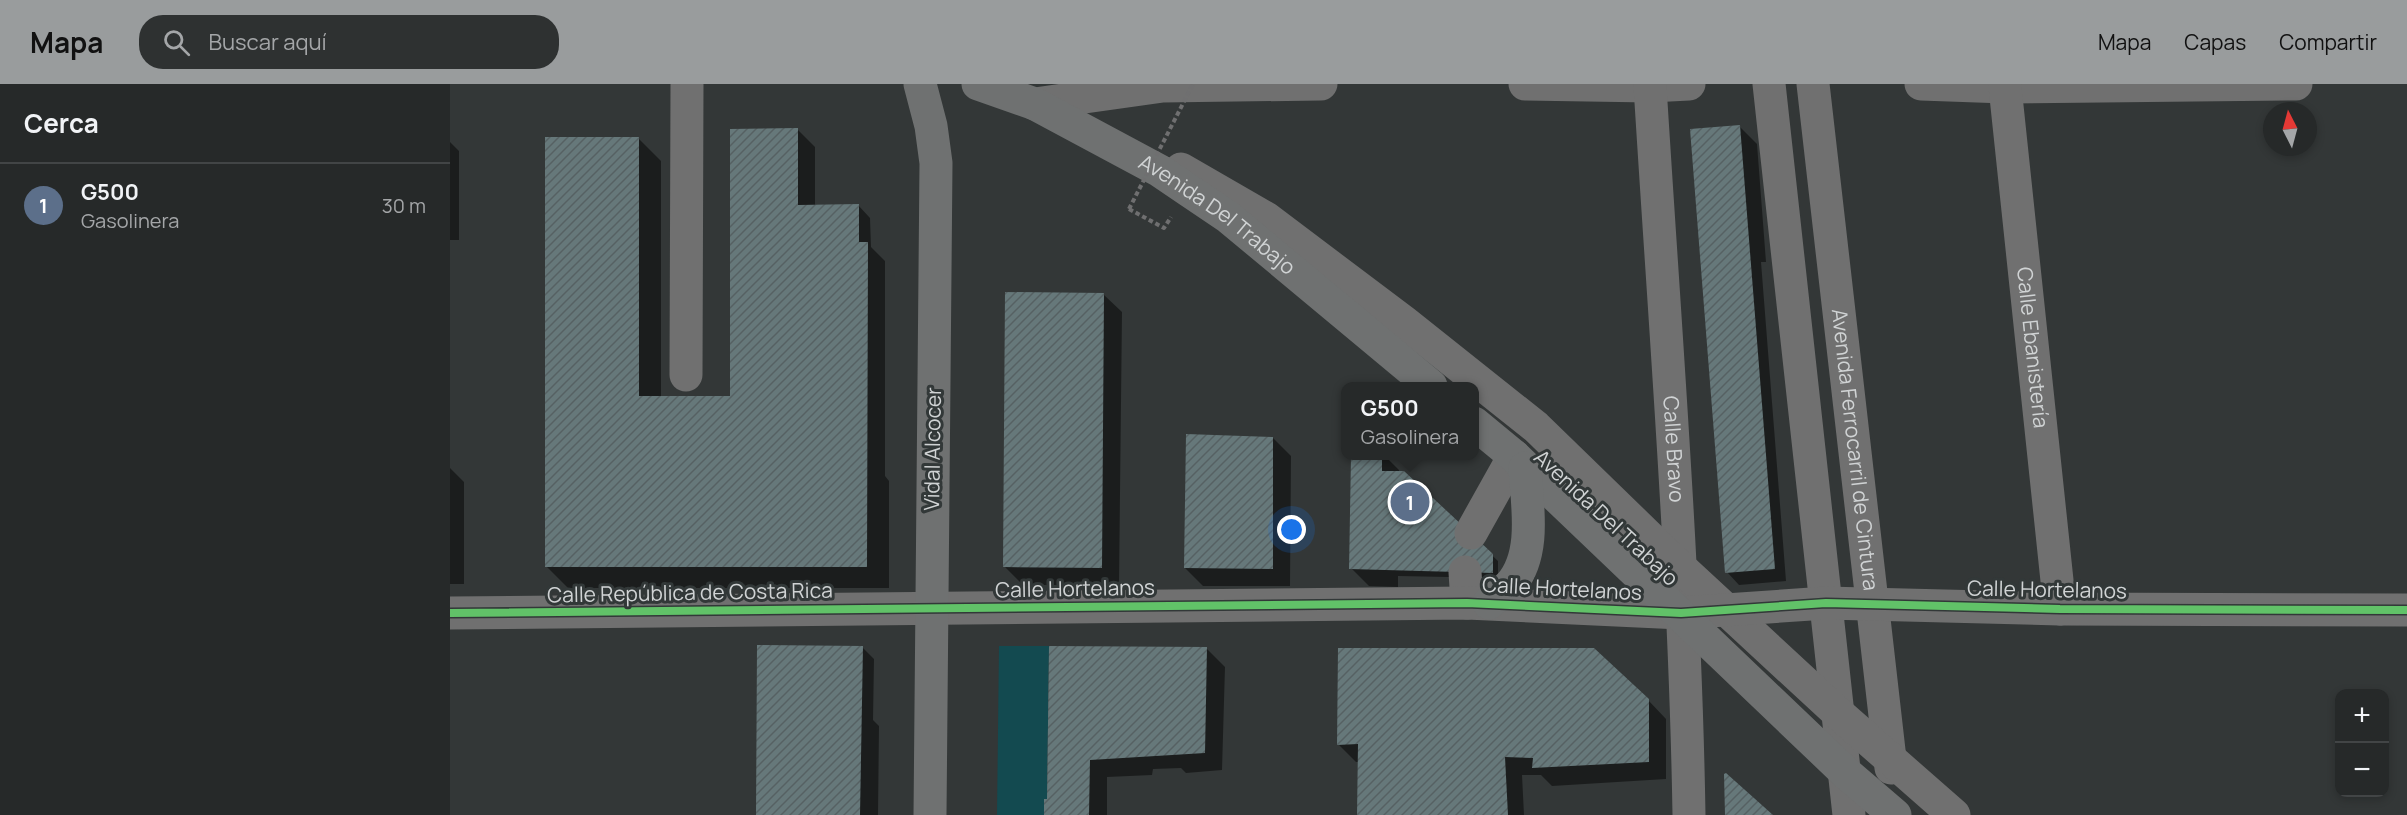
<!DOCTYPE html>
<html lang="es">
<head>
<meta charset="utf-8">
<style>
	:root { --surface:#262929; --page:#2e3131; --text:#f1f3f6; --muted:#a4a6a8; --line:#424546; --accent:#999c9d }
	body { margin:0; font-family:Manrope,sans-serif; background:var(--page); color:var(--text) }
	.controls { position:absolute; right:18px; bottom:18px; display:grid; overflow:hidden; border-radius:12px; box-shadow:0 3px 9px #0003 }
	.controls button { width:54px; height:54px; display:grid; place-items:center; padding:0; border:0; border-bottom:2px solid var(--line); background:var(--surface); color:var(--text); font:30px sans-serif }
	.compass { position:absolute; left:1813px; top:18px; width:54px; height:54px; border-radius:50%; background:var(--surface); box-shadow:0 3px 9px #0003; rotate:354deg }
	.you { position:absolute; left:842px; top:446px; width:21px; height:21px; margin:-15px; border:4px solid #fff; border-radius:50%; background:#1a73e8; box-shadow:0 0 0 9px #1a73e833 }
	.badge { display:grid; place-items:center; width:39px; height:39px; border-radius:50%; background:var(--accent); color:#fff; font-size:20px; font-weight:700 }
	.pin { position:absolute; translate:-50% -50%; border:3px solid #fff; box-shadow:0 2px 6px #0006 }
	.popup { position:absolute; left:891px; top:298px; width:138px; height:78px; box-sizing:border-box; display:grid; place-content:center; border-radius:12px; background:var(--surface); filter:drop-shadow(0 2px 4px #0005); font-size:20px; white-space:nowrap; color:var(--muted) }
	.popup b { font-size:22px; color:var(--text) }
	.popup::after { content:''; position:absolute; left:50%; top:100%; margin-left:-12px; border:12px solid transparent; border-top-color:var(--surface) }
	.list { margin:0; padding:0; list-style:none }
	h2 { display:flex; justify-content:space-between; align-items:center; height:78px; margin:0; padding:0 24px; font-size:26px }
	h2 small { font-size:20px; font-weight:400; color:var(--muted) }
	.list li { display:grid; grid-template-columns:39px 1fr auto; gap:18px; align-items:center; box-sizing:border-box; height:84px; padding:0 24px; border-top:2px solid var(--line) }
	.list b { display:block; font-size:22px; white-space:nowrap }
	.list p { margin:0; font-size:20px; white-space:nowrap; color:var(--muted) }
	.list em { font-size:20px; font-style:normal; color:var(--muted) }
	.icon { flex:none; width:33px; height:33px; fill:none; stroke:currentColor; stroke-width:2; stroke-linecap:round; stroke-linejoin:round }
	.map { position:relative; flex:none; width:1957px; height:731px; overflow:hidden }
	header { display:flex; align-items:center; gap:36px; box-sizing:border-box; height:84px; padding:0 30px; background:var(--accent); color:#111 }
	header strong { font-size:28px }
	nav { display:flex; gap:33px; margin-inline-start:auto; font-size:21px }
	.search { width:420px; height:54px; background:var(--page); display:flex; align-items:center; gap:15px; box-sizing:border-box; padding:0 21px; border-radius:24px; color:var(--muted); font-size:22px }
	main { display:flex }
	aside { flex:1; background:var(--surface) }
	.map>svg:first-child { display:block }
	.green { fill:#134a50 }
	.shadow { fill:#0007 }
	.building { fill:url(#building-hatch) }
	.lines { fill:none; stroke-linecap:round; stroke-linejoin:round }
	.path { stroke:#6f6f70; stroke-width:4; stroke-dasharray:4.5 3; stroke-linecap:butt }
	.minor { stroke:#707070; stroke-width:33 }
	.major { stroke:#6f7171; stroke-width:33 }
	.path-bridge { stroke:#6f6f70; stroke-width:4; stroke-dasharray:4.5 3; stroke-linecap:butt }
	.cycleway-casing { stroke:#323838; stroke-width:11 }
	.cycleway { stroke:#61c268; stroke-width:8 }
	.labels { text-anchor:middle; stroke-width:6; stroke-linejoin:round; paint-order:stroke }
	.street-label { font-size:21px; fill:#d0d3d4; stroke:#323838 }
</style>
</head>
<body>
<header>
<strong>Mapa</strong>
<div class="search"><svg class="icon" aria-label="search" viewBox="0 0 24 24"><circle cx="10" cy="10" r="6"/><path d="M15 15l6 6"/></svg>Buscar aquí</div>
<nav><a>Mapa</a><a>Capas</a><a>Compartir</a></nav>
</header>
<main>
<aside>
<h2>Cerca<small></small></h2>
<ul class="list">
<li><span class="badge" style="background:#5c6f8a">1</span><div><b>G500</b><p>Gasolinera</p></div><em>30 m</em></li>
</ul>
</aside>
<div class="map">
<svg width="1957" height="731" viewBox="0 0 1957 731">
	<defs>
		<pattern id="building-hatch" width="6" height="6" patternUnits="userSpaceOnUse" patternTransform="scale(1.5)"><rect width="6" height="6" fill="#66787a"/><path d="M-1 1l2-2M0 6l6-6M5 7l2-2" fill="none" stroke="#566163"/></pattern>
	</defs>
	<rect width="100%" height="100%" fill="#333737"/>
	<!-- green -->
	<path class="green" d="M549,562H599L597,715L594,716V731H547Z"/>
	<!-- shadow -->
	<path class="shadow" d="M1289,42L1307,60L1316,178H1311L1336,497L1289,501L1277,488Z
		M347,45L365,63V122L408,121L420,134L421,163L435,177V392L439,397V504H118L96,482L189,55L211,77V313H283Z
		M0,58L9,67V156H0Z
		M654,211L672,228L669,501H573L555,483Z
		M823,354L841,372L840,502H753L735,484Z
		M902,372H935L949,386V389H954L1048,477V494L948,492V503L919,502L901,484Z
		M0,384L14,398V500H0Z
		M308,563H412L424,575L423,636L429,642L428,731H308Z
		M600,563L757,565L775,583L772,686L736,689L731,684L703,685L702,691L657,693V731H595V717L598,716Z
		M1198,616L1216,635V695L1102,702L1091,691H1072L1074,731H908L909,678H906L888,660Z"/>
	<!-- building -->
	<path class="building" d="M1290,41L1325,485L1275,489L1240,45Z
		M348,44V121L409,120V158H418L417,483H95V53H189V312H280V45Z
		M555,208L654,209L652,484L553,483Z
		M736,350L823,353V485L734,484Z
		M901,372H932V387H954L1043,470V489L899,485Z
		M307,561L413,562L410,731H306Z
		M599,562L757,563L755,669L640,676L639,731H594V715H597Z
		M888,564H1144L1199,615V678L1082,684L1083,674L1055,673L1058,731H907L908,660L887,661Z
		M1276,689L1323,731H1275L1274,690Z"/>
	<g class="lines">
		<!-- path -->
		<path class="path" d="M679,125L714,144L721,133"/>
		<!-- minor -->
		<g class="minor">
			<path d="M1075,0L1200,2L1239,0"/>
			<path d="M1319,0L1399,731"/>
			<path id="s1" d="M1363,0L1441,684"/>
			<path d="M1471,0L1555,3L1846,0"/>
			<path id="s2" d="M1200,2C1215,245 1235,488 1239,731"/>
			<path id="s3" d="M1555,3L1610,525"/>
			<path d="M585,20L713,2L871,0"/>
			<path d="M731,85L816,134L954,238L1086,343L1230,483L1389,630L1504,731"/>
			<path d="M236,291L237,0"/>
			<path d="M1021,449L1064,372"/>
			<path d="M1015,488L1017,519"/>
			<path d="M0,529L1017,519L1231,529L1376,519L1610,525L1957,526"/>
		</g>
		<!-- major -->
		<g class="major">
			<path d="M470,0L481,42L486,79L480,731"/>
			<path id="s4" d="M528,0L585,20L710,87L738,106L778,133L981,302"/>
			<path d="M1024,339L1064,372L1396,689L1445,731"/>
			<path d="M1039,519C1046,513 1054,507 1060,501C1087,471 1077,420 1075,384"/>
		</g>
		<!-- path-bridge -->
		<path class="path-bridge" d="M679,125L743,0"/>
		<defs>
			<path id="cycleway" d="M0,529L1017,519L1231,529L1376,519L1610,525L1957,526"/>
		</defs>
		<!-- cycleway casing -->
		<use href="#cycleway" class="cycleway-casing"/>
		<!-- cycleway -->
		<use href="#cycleway" class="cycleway"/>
	</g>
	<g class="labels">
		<!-- street labels -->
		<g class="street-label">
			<text dy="7" stroke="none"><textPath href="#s4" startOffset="274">Avenida Del Trabajo</textPath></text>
			<text dy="7" stroke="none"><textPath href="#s3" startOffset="262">Calle Ebanistería</textPath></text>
			<text transform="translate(483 365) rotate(-89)" y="7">Vidal Alcocer</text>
			<text dy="7" stroke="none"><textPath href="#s1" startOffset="368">Avenida Ferrocarril de Cintura</textPath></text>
			<text dy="7" stroke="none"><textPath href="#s2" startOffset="364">Calle Bravo</textPath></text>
			<text transform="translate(1156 434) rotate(43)" y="7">Avenida Del Trabajo</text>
			<text transform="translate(625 505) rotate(-1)" y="7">Calle Hortelanos</text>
			<text transform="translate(1112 505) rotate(3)" y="7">Calle Hortelanos</text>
			<text transform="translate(1597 506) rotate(1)" y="7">Calle Hortelanos</text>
			<text transform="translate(240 509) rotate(-1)" y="7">Calle República de Costa Rica</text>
		</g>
	</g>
</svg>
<div class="controls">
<button>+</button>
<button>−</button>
</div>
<svg class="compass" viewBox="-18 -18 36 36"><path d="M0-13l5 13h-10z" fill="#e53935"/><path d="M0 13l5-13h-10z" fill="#a4a6a8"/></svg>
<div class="you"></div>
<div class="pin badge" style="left:960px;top:418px;background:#5c6f8a">1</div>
<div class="popup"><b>G500</b>Gasolinera</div>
</div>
</main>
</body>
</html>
